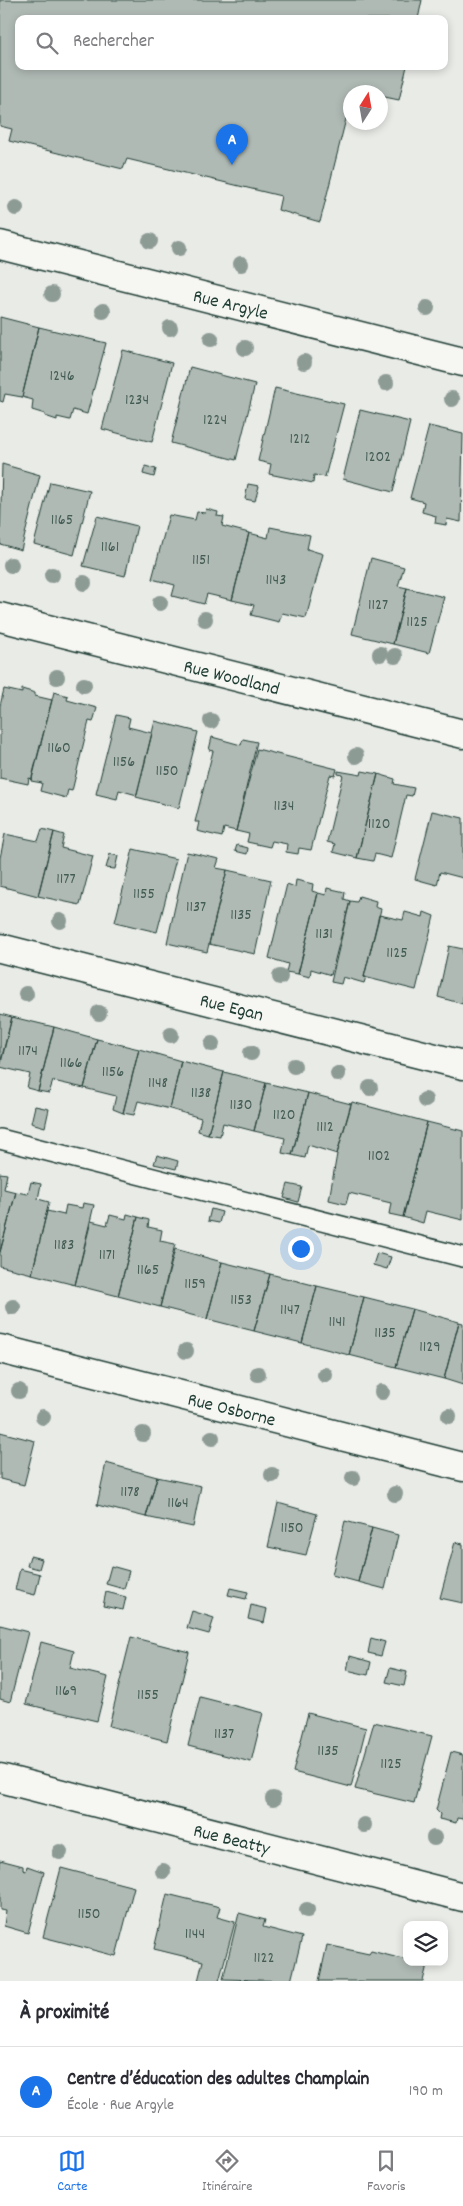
<!DOCTYPE html>
<html lang="fr">
<head>
<meta charset="utf-8">
<style>
	:root { --surface:#fff; --page:#f7f7f7; --text:#2b2b33; --muted:#7c7c81; --line:#e1e1e2; --accent:#1a73e8 }
	body { margin:0; font-family:Dekko,sans-serif; background:var(--page); color:var(--text) }
	.controls { position:absolute; right:15px; bottom:15px; display:grid; overflow:hidden; border-radius:10px; box-shadow:0 2px 8px #0003 }
	.controls button { width:45px; height:45px; display:grid; place-items:center; padding:0; border:0; border-bottom:1px solid var(--line); background:var(--surface); color:var(--text); font:25px sans-serif }
	.compass { position:absolute; left:343px; top:85px; width:45px; height:45px; border-radius:50%; background:var(--surface); box-shadow:0 2px 8px #0003; rotate:11deg }
	.you { position:absolute; left:300px; top:1248px; width:18px; height:18px; margin:-12px; border:4px solid #fff; border-radius:50%; background:#1a73e8; box-shadow:0 0 0 8px #1a73e833 }
	.badge { display:grid; place-items:center; width:32px; height:32px; border-radius:50%; background:var(--accent); color:#fff; font-size:16px; font-weight:700 }
	.pin { position:absolute; translate:-50% -41px; filter:drop-shadow(0 1px 2px #0008) }
	.pin::after { content:''; position:absolute; top:26px; width:18px; height:15px; background:inherit; clip-path:polygon(0 0,100% 0,50% 100%) }
	.list { margin:0; padding:0; list-style:none }
	h2 { display:flex; justify-content:space-between; align-items:center; height:65px; margin:0; padding:0 20px; font-size:21px }
	h2 small { font-size:16px; font-weight:400; color:var(--muted) }
	.list li { display:grid; grid-template-columns:32px 1fr auto; gap:15px; align-items:center; box-sizing:border-box; height:90px; padding:0 20px; border-top:1px solid var(--line) }
	.list b { display:block; font-size:19px; white-space:nowrap }
	.list p { margin:0; font-size:16px; white-space:nowrap; color:var(--muted) }
	.list em { font-size:16px; font-style:normal; color:var(--muted) }
	.icon { flex:none; width:28px; height:28px; fill:none; stroke:currentColor; stroke-width:2; stroke-linecap:round; stroke-linejoin:round }
	.map { position:relative; flex:none; width:463px; height:1981px; overflow:hidden }
	.search { position:absolute; background:var(--surface); box-shadow:0 2px 8px #0003; left:15px; right:15px; top:15px; height:55px; display:flex; align-items:center; gap:12px; box-sizing:border-box; padding:0 18px; border-radius:10px; color:var(--muted); font-size:19px }
	.sheet { height:155px; background:var(--surface) }
	nav { display:flex; justify-content:space-around; align-items:center; box-sizing:border-box; height:70px; border-top:1px solid var(--line); background:var(--surface); font-size:14px; color:var(--muted) }
	nav a { display:grid; justify-items:center; gap:2px }
	nav .on { color:var(--accent) }
	.map>svg:first-child { display:block }
	.building { fill:#b0bab5; stroke:#1f3d34 }
	.lines { fill:none; stroke-linecap:round; stroke-linejoin:round }
	.service-casing { stroke:#1f3d34; stroke-width:22 }
	.minor-casing { stroke:#1f3d34; stroke-width:31 }
	.tertiary-casing { stroke:#1f3d34; stroke-width:31 }
	.service { stroke:#f6f6f2; stroke-width:19 }
	.minor { stroke:#f6f6f2; stroke-width:28 }
	.tertiary { stroke:#f6f6f2; stroke-width:28 }
	.tree { fill:#8d9b95 }
	.labels { text-anchor:middle; stroke-width:5; stroke-linejoin:round; paint-order:stroke }
	.number-label { font-size:16px; fill:#435c54 }
	.street-label { font-size:19px; fill:#1f3d34; stroke:#f6f6f2 }
</style>
</head>
<body>
<div class="map">
<svg width="463" height="1981" viewBox="0 0 463 1981">
	<rect width="100%" height="100%" fill="#e9ebe7"/>
	<filter id="ink" filterUnits="userSpaceOnUse"><feTurbulence type="fractalNoise" baseFrequency=".02" numOctaves="2"/><feDisplacementMap in="SourceGraphic" scale="10" xChannelSelector="R" yChannelSelector="G"/><feConvolveMatrix kernelMatrix="1 2 1 2 8 2 1 2 1" color-interpolation-filters="sRGB"/></filter>
	<g filter="url(#ink)">
		<!-- building -->
		<path class="building" d="M0,0H422L418,19H19V66H407L399,100L380,96V92H367L354,89L353,92H350V103L320,222L278,210L281,196L127,159L123,169L9,141L12,129L0,126Z
			M0,317L39,327L22,397L5,394L3,402L0,401Z
			M39,327L106,343L87,414L73,410L70,420L57,417V420L45,416V414L32,410L33,400L22,397Z
			M123,350L172,363L152,442L102,429Z
			M190,367L255,384L236,460L171,443Z
			M275,388L344,404L325,477L314,475L313,483L269,474L271,464L258,461Z
			M360,410L410,422L393,492L343,479Z
			M429,426L463,434L461,522L447,519L446,525L435,523L436,516L422,512L424,502L410,498Z
			M2,464L40,475L21,550L0,544Z
			M145,466L156,469L154,477L143,474Z
			M50,482L90,491L74,555L34,544Z
			M248,484L259,486L255,501L245,499Z
			M206,509L218,512L217,516L224,517L222,526L249,533L232,600L207,594L204,604L172,596L175,585L152,579L169,515L195,520L197,512L205,513Z
			M97,516L137,526L125,576L83,566Z
			M270,527L310,535L307,549L323,554L306,618L282,613L279,622L251,615L254,605L232,600L249,533L268,538Z
			M371,558L404,567L398,586L407,588L393,644L352,634Z
			M407,588L444,597L429,653L393,644Z
			M4,689L22,693V689L35,693V696L52,700L32,779L29,778L28,784L0,778V706Z
			M54,692L68,696L67,700L97,708L93,722L89,721L72,791L68,790L66,798L40,791L42,783L31,781Z
			M116,715L130,718L128,727L152,733L137,795L119,790L117,799L96,794Z
			M155,721L198,732L179,808L136,797Z
			M212,737L241,745L243,739L257,742L236,831L224,828L222,837L197,831L199,822H195L213,751L209,750Z
			M257,749L337,769L335,776L330,775L311,850L299,848L298,854L286,852L287,844L272,841L270,847L247,842L249,834L236,831Z
			M338,771L361,775L362,771L378,774L357,858L333,852L335,844L327,842L343,775L338,774Z
			M378,774L395,779L394,784L414,788L412,796L406,795L391,858L375,854L373,861L357,858Z
			M432,811L463,818V878L440,872L437,885L415,879Z
			M42,829L54,832L38,896L0,886V858L5,834L38,841Z
			M54,832L64,835L61,848L93,856L80,905L38,896Z
			M237,845L248,848L247,854L235,851Z
			M133,849L176,859L157,932L115,922Z
			M187,852L219,859L216,868L227,870L207,952L167,943Z
			M110,854L118,856L115,869L106,868Z
			M227,870L271,880L255,954L209,944Z
			M296,880L313,884L312,891L318,893L298,974L286,972L288,964L269,958L287,884L295,887Z
			M327,888L345,892L344,899L350,901L331,975L311,969L310,977L298,974L318,893L326,895Z
			M359,896L376,901L375,907L381,909L364,977H366L364,983L343,977L341,984L331,982L350,901L357,902Z
			M405,912L423,917L424,912L434,916L416,990L364,977L379,915L403,920Z
			M449,946L463,949V1004L438,997Z
			M0,1014L12,1017L0,1064Z
			M12,1017L54,1027L38,1091L27,1088L30,1074L0,1067Z
			M54,1027L97,1039L84,1088L53,1081L49,1093L38,1091Z
			M97,1039L139,1049L123,1113L113,1109L116,1096L84,1088Z
			M139,1049L181,1061L170,1109L138,1101L134,1115L123,1113Z
			M181,1061L224,1072L208,1134L198,1131L201,1118L170,1109Z
			M224,1072L266,1083L254,1131L223,1123L220,1136L208,1134Z
			M266,1083L308,1093L292,1155L282,1153L285,1138L254,1131Z
			M308,1093L351,1104L337,1154L308,1145L305,1158L292,1155Z
			M352,1102L427,1122L403,1217L389,1214L391,1203L349,1193L346,1204L329,1200L337,1154Z
			M35,1106L49,1109L45,1127L31,1123Z
			M427,1122L463,1131V1220L426,1211L423,1223L403,1217Z
			M157,1155L178,1161L176,1169L154,1164Z
			M0,1173L7,1174L4,1189L16,1192L0,1252Z
			M31,1182L41,1184L38,1199L49,1202L32,1274L0,1266V1252L16,1192L28,1194Z
			M288,1184L302,1187L298,1202L284,1198Z
			M83,1203L94,1205L75,1285L32,1274L47,1211L64,1215L66,1205L82,1208Z
			M211,1209L222,1212L219,1223L208,1221Z
			M127,1214L138,1217L118,1296L75,1285L91,1221L107,1225L110,1215L126,1219Z
			M138,1217L149,1220L148,1227L162,1230L160,1241L175,1244L160,1307L118,1296Z
			M175,1249L222,1262L207,1319L160,1307Z
			M377,1253L391,1257L387,1269L373,1265Z
			M222,1262L270,1274L254,1331L207,1319Z
			M270,1274L317,1286L302,1343L254,1331Z
			M317,1286L364,1297L349,1355L302,1343Z
			M364,1297L412,1309L396,1367L349,1355Z
			M412,1309L459,1322L444,1379L396,1367Z
			M459,1322L463,1323V1385L444,1379Z
			M0,1432L35,1441L24,1485L0,1479Z
			M106,1463L157,1477L146,1517L97,1505Z
			M157,1477L201,1486L193,1527L146,1517Z
			M278,1503L317,1514L306,1555L268,1547Z
			M345,1521L372,1528L358,1582L332,1575Z
			M372,1528L398,1535L385,1589L358,1582Z
			M455,1542L463,1544V1603L440,1598Z
			M30,1556L42,1559L39,1569L27,1566Z
			M111,1566L129,1571L124,1589L106,1584Z
			M20,1569L40,1574L35,1595L15,1590Z
			M230,1588L248,1592L246,1599L228,1595Z
			M106,1592L126,1597L123,1610L103,1606Z
			M251,1605L267,1609L264,1623L248,1619Z
			M192,1611L214,1618L209,1634L187,1628Z
			M0,1625L28,1632L10,1702L0,1699Z
			M131,1637L189,1652L167,1741L109,1726Z
			M371,1638L385,1642L381,1656L368,1653Z
			M41,1642L74,1651L70,1668L108,1677L97,1721L26,1704Z
			M350,1656L371,1662L368,1675L347,1670Z
			M390,1668L407,1672L404,1686L386,1682Z
			M200,1697L263,1713L251,1762L188,1746Z
			M308,1713L366,1728L351,1787L293,1772Z
			M374,1722L432,1736L414,1803L355,1789Z
			M451,1752L463,1755V1819L457,1818L456,1823L439,1819L440,1814L436,1810Z
			M0,1860L23,1866V1870L26,1871L27,1866L44,1872L28,1933L4,1926L6,1911L0,1910Z
			M61,1868L134,1887L116,1956L43,1937Z
			M167,1894L220,1907L217,1917L235,1922L219,1981H198L203,1961L154,1949Z
			M239,1913L265,1920L263,1927L302,1937L291,1981L223,1979Z
			M327,1945L369,1954L371,1951L407,1960V1962L427,1965L423,1981H319Z"/>
		<g class="lines">
			<defs>
				<path id="service" d="M0,1139L463,1257"/>
				<path id="minor" d="M0,245L463,362
					M0,948L463,1065
					M0,1349L463,1467
					M0,1778L463,1897"/>
				<path id="tertiary" d="M0,617L463,734"/>
			</defs>
			<!-- service casing -->
			<use href="#service" class="service-casing"/>
			<!-- minor casing -->
			<use href="#minor" class="minor-casing"/>
			<!-- tertiary casing -->
			<use href="#tertiary" class="tertiary-casing"/>
			<!-- service -->
			<use href="#service" class="service"/>
			<!-- minor -->
			<use href="#minor" class="minor"/>
			<!-- tertiary -->
			<use href="#tertiary" class="tertiary"/>
		</g>
		<!-- trees -->
		<g class="tree">
			<circle cx="16" cy="208" r="8"/>
			<circle cx="150" cy="241" r="8"/>
			<circle cx="179" cy="248" r="8"/>
			<circle cx="241" cy="264" r="8"/>
			<circle cx="52" cy="294" r="8"/>
			<circle cx="427" cy="308" r="8"/>
			<circle cx="103" cy="311" r="8"/>
			<circle cx="170" cy="328" r="8"/>
			<circle cx="211" cy="339" r="8"/>
			<circle cx="245" cy="348" r="8"/>
			<circle cx="304" cy="362" r="8"/>
			<circle cx="386" cy="383" r="8"/>
			<circle cx="452" cy="399" r="8"/>
			<circle cx="11" cy="565" r="8"/>
			<circle cx="52" cy="575" r="8"/>
			<circle cx="84" cy="583" r="8"/>
			<circle cx="160" cy="603" r="8"/>
			<circle cx="205" cy="619" r="8"/>
			<circle cx="380" cy="654" r="8"/>
			<circle cx="395" cy="656" r="8"/>
			<circle cx="57" cy="677" r="8"/>
			<circle cx="84" cy="685" r="8"/>
			<circle cx="211" cy="721" r="8"/>
			<circle cx="356" cy="756" r="8"/>
			<circle cx="60" cy="921" r="8"/>
			<circle cx="280" cy="977" r="8"/>
			<circle cx="26" cy="994" r="8"/>
			<circle cx="99" cy="1013" r="8"/>
			<circle cx="171" cy="1035" r="8"/>
			<circle cx="212" cy="1044" r="8"/>
			<circle cx="251" cy="1053" r="8"/>
			<circle cx="294" cy="1066" r="8"/>
			<circle cx="338" cy="1074" r="8"/>
			<circle cx="370" cy="1088" r="8"/>
			<circle cx="425" cy="1100" r="8"/>
			<circle cx="13" cy="1307" r="8"/>
			<circle cx="186" cy="1351" r="8"/>
			<circle cx="258" cy="1374" r="8"/>
			<circle cx="325" cy="1375" r="8"/>
			<circle cx="19" cy="1391" r="8"/>
			<circle cx="382" cy="1392" r="8"/>
			<circle cx="449" cy="1416" r="8"/>
			<circle cx="43" cy="1417" r="8"/>
			<circle cx="143" cy="1434" r="8"/>
			<circle cx="212" cy="1438" r="8"/>
			<circle cx="272" cy="1475" r="8"/>
			<circle cx="353" cy="1478" r="8"/>
			<circle cx="395" cy="1494" r="8"/>
			<circle cx="273" cy="1799" r="8"/>
			<circle cx="364" cy="1825" r="8"/>
			<circle cx="434" cy="1838" r="8"/>
			<circle cx="60" cy="1852" r="8"/>
			<circle cx="163" cy="1871" r="8"/>
			<circle cx="307" cy="1910" r="8"/>
		</g>
	</g>
	<g class="labels">
		<!-- number labels -->
		<g class="number-label">
			<text x="62" y="380">1246</text>
			<text x="137" y="404">1234</text>
			<text x="215" y="424">1224</text>
			<text x="300" y="443">1212</text>
			<text x="378" y="461">1202</text>
			<text x="62" y="524">1165</text>
			<text x="110" y="551">1161</text>
			<text x="201" y="564">1151</text>
			<text x="276" y="584">1143</text>
			<text x="378" y="609">1127</text>
			<text x="417" y="626">1125</text>
			<text x="59" y="752">1160</text>
			<text x="124" y="766">1156</text>
			<text x="167" y="775">1150</text>
			<text x="284" y="810">1134</text>
			<text x="379" y="828">1120</text>
			<text x="66" y="883">1177</text>
			<text x="144" y="898">1155</text>
			<text x="196" y="911">1137</text>
			<text x="241" y="919">1135</text>
			<text x="324" y="938">1131</text>
			<text x="397" y="957">1125</text>
			<text x="28" y="1055">1174</text>
			<text x="71" y="1067">1166</text>
			<text x="113" y="1076">1156</text>
			<text x="158" y="1087">1148</text>
			<text x="201" y="1097">1138</text>
			<text x="241" y="1109">1130</text>
			<text x="284" y="1119">1120</text>
			<text x="325" y="1131">1112</text>
			<text x="379" y="1160">1102</text>
			<text x="64" y="1249">1183</text>
			<text x="107" y="1259">1171</text>
			<text x="148" y="1274">1165</text>
			<text x="195" y="1288">1159</text>
			<text x="241" y="1304">1153</text>
			<text x="290" y="1314">1147</text>
			<text x="337" y="1326">1141</text>
			<text x="385" y="1337">1135</text>
			<text x="430" y="1351">1129</text>
			<text x="130" y="1496">1178</text>
			<text x="178" y="1507">1164</text>
			<text x="292" y="1532">1150</text>
			<text x="66" y="1695">1169</text>
			<text x="148" y="1699">1155</text>
			<text x="224" y="1738">1137</text>
			<text x="328" y="1755">1135</text>
			<text x="391" y="1768">1125</text>
			<text x="89" y="1918">1150</text>
			<text x="195" y="1938">1144</text>
			<text x="264" y="1962">1122</text>
		</g>
		<!-- street labels -->
		<g class="street-label">
			<text transform="translate(231 303) rotate(14)" y="7">Rue Argyle</text>
			<text transform="translate(232 676) rotate(14)" y="7">Rue Woodland</text>
			<text transform="translate(232 1006) rotate(14)" y="7">Rue Egan</text>
			<text transform="translate(232 1408) rotate(14)" y="7">Rue Osborne</text>
			<text transform="translate(232 1838) rotate(14)" y="7">Rue Beatty</text>
		</g>
	</g>
</svg>
<div class="controls">
<button><svg class="icon" aria-label="layers" viewBox="0 0 24 24"><path d="M12 4l9 5-9 5-9-5zM3 14l9 5 9-5"/></svg></button>
</div>
<svg class="compass" viewBox="-18 -18 36 36"><path d="M0-13l5 13h-10z" fill="#e53935"/><path d="M0 13l5-13h-10z" fill="#7c7c81"/></svg>
<div class="you"></div>
<div class="pin badge" style="left:232px;top:165px">A</div>
<div class="search"><svg class="icon" aria-label="search" viewBox="0 0 24 24"><circle cx="10" cy="10" r="6"/><path d="M15 15l6 6"/></svg>Rechercher</div>
</div>
<section class="sheet">
<h2>À proximité<small></small></h2>
<ul class="list">
<li><span class="badge">A</span><div><b>Centre d’éducation des adultes Champlain</b><p>École · Rue Argyle</p></div><em>190 m</em></li>
</ul>
</section>
<nav>
<a class="on"><svg class="icon" aria-label="map" viewBox="0 0 24 24"><path d="M3 6l6-2 6 2 6-2v14l-6 2-6-2-6 2zM9 4v14M15 6v14"/></svg>Carte</a>
<a><svg class="icon" aria-label="directions" viewBox="0 0 24 24"><path d="M12 3l9 9-9 9-9-9zM9 14v-3h6M13 9l2 2-2 2"/></svg>Itinéraire</a>
<a><svg class="icon" aria-label="saved" viewBox="0 0 24 24"><path d="M7 4h10v16l-5-4-5 4z"/></svg>Favoris</a>
</nav>
</body>
</html>
